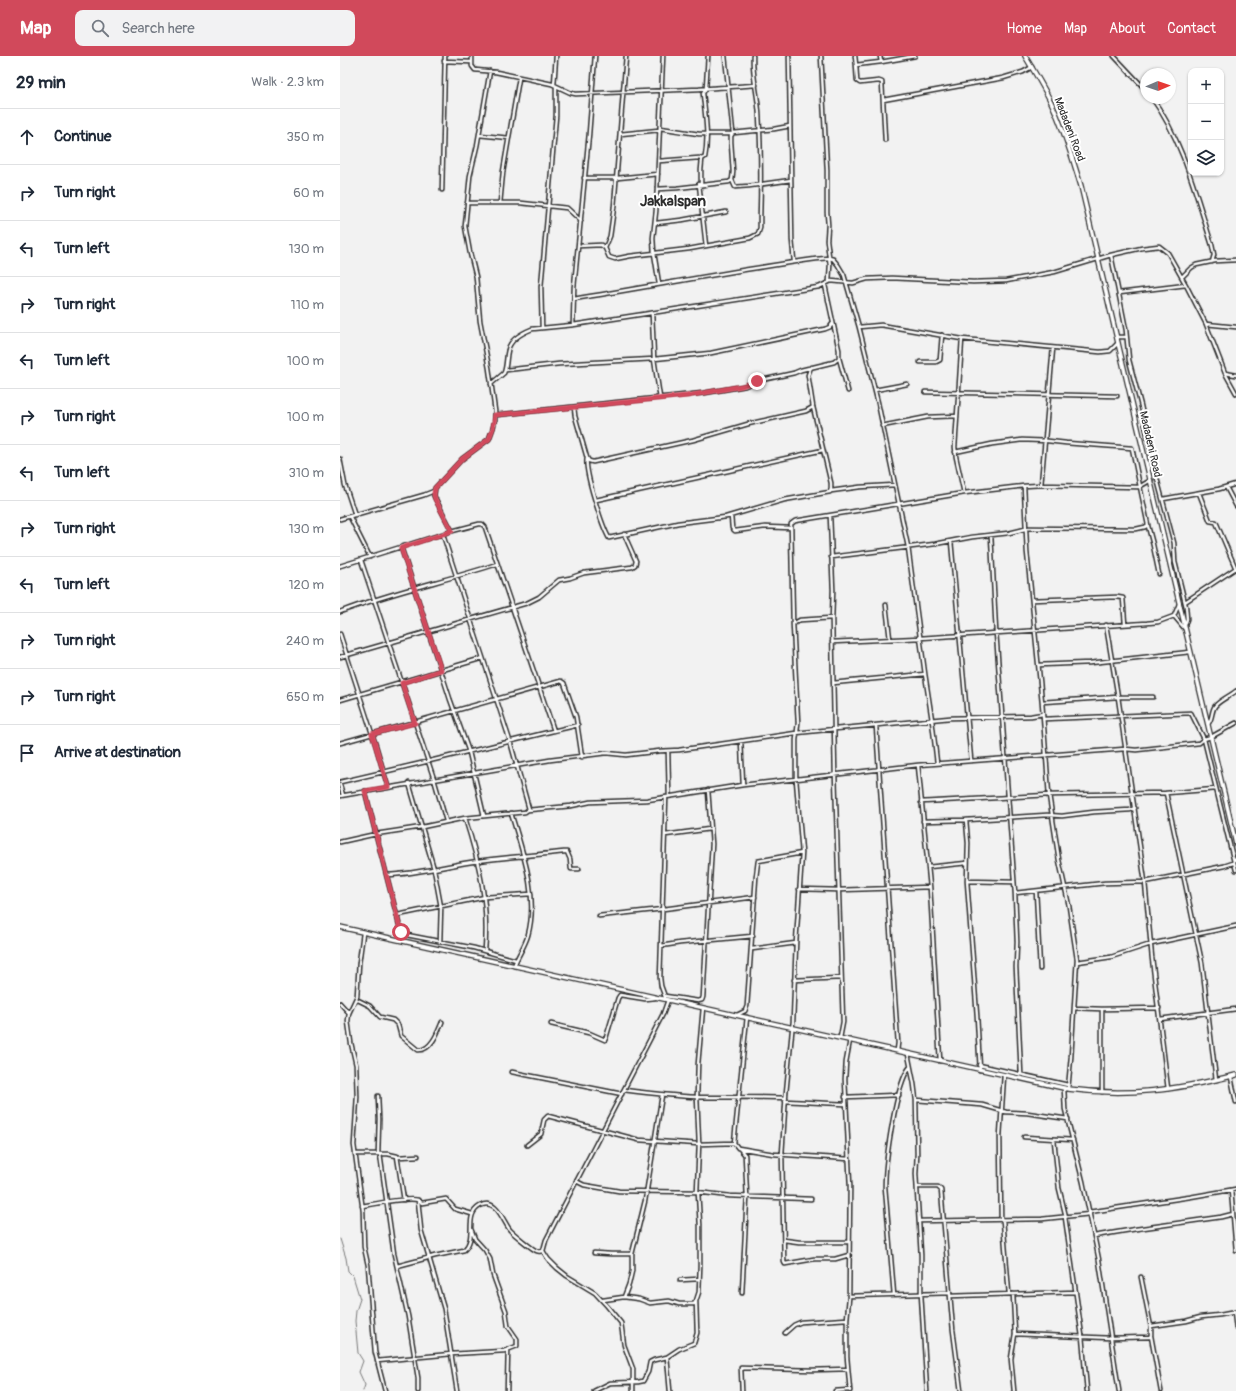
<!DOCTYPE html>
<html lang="en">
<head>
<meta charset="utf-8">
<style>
	:root { --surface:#fff; --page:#f2f2f3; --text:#1f2937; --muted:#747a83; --line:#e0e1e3; --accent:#d1495b }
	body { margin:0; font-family:Pangolin,sans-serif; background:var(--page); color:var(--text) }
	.controls { position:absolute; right:12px; top:12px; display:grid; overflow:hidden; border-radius:8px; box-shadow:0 1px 3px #0004 }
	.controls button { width:36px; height:36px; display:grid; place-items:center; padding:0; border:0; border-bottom:1px solid var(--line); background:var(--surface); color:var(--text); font:20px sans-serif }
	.compass { position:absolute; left:800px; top:12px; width:36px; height:36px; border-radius:50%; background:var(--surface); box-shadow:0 1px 3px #0004; rotate:88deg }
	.stop { position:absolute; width:12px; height:12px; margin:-9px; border:3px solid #d1495b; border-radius:50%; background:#fff }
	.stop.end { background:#d1495b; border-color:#fff; box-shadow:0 1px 4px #0008 }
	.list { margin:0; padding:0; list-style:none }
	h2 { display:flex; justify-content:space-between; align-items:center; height:52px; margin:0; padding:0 16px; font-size:17px }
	h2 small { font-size:13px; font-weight:400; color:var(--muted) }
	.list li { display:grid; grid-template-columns:26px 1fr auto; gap:12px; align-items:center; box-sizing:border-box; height:56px; padding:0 16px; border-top:1px solid var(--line) }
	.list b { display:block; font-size:15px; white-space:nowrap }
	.list em { font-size:13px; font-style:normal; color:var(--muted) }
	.icon { flex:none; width:22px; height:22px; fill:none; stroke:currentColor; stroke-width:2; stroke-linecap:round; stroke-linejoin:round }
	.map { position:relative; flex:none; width:896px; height:1335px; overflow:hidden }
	header { display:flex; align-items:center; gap:24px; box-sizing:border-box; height:56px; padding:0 20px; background:var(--accent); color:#fff }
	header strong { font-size:19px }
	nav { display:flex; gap:22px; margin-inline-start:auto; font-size:14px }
	.search { width:280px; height:36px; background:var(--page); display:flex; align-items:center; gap:10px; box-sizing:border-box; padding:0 14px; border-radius:8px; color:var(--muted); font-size:15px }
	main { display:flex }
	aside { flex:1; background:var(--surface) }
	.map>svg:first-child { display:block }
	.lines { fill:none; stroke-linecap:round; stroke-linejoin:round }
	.stream { stroke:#787878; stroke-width:1 }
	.street-casing { stroke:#2b2b2b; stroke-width:5.5 }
	.secondary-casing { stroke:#2b2b2b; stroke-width:6 }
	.street { stroke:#fff; stroke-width:2.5 }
	.secondary { stroke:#fff; stroke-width:3.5 }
	.route { stroke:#d1495b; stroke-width:5 }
	.labels { text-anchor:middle; stroke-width:4; stroke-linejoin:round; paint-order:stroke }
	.street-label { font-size:11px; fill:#2b2b2b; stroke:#fff }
	.district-label { font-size:15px; font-weight:bold; fill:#2b2b2b; stroke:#fff }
</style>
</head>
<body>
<header>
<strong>Map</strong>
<div class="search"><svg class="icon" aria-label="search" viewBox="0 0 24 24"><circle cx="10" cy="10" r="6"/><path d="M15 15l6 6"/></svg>Search here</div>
<nav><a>Home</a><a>Map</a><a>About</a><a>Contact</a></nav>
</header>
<main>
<aside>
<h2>29 min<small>Walk · 2.3 km</small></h2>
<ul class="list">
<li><svg class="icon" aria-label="ahead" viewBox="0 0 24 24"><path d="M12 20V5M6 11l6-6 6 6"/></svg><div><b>Continue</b></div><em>350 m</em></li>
<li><svg class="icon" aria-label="right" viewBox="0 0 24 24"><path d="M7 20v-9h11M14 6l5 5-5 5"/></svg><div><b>Turn right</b></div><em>60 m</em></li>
<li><svg class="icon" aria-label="left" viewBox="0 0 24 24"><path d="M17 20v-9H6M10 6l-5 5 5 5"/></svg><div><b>Turn left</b></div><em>130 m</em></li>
<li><svg class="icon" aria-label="right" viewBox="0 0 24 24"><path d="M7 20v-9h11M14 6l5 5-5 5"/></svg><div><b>Turn right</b></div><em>110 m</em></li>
<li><svg class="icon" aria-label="left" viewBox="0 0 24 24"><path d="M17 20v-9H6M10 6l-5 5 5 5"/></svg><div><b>Turn left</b></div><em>100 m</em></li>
<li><svg class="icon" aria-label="right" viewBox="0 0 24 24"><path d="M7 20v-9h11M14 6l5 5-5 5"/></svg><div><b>Turn right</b></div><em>100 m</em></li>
<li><svg class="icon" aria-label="left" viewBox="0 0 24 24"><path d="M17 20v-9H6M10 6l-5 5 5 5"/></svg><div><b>Turn left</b></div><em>310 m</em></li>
<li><svg class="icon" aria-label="right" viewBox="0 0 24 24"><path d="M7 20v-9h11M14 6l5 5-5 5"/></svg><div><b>Turn right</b></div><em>130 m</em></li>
<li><svg class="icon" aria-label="left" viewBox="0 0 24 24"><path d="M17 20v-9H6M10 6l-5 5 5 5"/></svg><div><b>Turn left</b></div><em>120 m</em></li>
<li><svg class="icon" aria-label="right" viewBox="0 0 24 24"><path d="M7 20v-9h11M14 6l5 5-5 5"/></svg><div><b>Turn right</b></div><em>240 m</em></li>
<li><svg class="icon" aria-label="right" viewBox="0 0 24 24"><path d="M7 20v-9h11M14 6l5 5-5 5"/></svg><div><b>Turn right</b></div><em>650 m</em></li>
<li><svg class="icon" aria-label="arrive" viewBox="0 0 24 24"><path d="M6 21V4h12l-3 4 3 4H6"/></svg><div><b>Arrive at destination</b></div></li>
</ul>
</aside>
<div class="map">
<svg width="896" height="1335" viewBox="0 0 896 1335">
	<rect width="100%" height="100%" fill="#f2f2f2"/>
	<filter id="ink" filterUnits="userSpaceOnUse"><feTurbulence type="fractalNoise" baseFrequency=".025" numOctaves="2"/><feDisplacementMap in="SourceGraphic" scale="8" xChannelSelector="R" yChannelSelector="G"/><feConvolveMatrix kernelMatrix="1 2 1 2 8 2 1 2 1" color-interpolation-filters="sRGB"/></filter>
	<g filter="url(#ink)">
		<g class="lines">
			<!-- stream -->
			<path class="stream" d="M0,1183L6,1202L8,1215L13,1220L20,1243L16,1255L15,1265L18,1297L23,1305L19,1316L25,1329L23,1335"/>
			<defs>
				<path id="street" d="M132,0V10L135,14L156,16L212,28L231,37L236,38L359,33L416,29
					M385,0L393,77
					M449,0L452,184L454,205
					M481,0L487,114V156L488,169L487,184L490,209L489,225
					M515,0L516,9L541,6
					M540,0L541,6L575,0
					M774,0L806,34
					M104,5L131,6
					M516,9L517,25L520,27L539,25L542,26L545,84
					M214,29L216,0
					M812,42C843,85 856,139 872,189L874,199L872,206
					M543,44L663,22L683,16L692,11
					M450,70L434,73L393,77L391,80V86L393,116L392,124L395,131L409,130L451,124
					M320,72L359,78H392
					M280,78L319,74
					M139,79L169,82
					M319,105L359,102L362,103
					M244,122H277L318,118
					M359,128L366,190
					M361,128V114L362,103L365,101C369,80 365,58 363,37L366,32L368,0
					M317,133L337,132L389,126L392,124
					M102,134L105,0
					M127,147H181L227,152L241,165
					M160,147L163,116L179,22
					M316,167L342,164L386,156
					M238,190L261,189L265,192L269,201L275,203L290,200L349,193L410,182L418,178L420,172V162C421,128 421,93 419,58C418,39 412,19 413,0
					M265,192L270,180L274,151L286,0
					M771,199L786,274L789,304L801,350L815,415L834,487L835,506L846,551L847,563L845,569
					M842,221L851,212L856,209L875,205L896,204
					M319,228L314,197L313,182L316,155L323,0
					M779,237L846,229
					M234,243C315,230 395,214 476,203L489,202L493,203L498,209L504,219L519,271L538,347L568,491L585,618L592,664L597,707
					M312,258L314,303L320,342
					M866,268L896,271
					M233,269L234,231L249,78L255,0
					M519,271L541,269L622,283L760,296L770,295L778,287
					M202,272L201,231L216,60V30
					M777,281H786
					M622,283L615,391L616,401L624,437
					M499,302L508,335
					M580,306H596L600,304L602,279
					M166,314L219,308L314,303L371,297L485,273L490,271L493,267
					M885,317L896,319
					M151,328L164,317C167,309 166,302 168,294C170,284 182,277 192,273L233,269L479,231L491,225L513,227L527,223L552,222L633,226L666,225L714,216L771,199L802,192L819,190L828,197L846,229L866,268L885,317L896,337
					M535,334L567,328
					M585,336L777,340
					M234,351L235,360L247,402C244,414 262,470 269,482L338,467L386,461L444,444L490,436L491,433V427L473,351L468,319L471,311
					M155,359L364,337L405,330L417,325L454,317L461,314L494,306L499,302V294L485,229
					M542,370L588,361L617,360
					M247,402L249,405L253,406L353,384L408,368L466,355L473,351
					M0,403L5,429L15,459
					M701,429L713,292
					M684,430L687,496L702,646L709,739L719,804L729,850L737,903L731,1001L728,1033
					M886,431L896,450
					M491,435L520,431L555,429
					M859,437L870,465L876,466L896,513
					M823,443L879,433L896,428
					M256,444L483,394
					M391,460L392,472L395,475L425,471L451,472
					M490,460L493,534L492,564L495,718L503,966L500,982
					M10,461L30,501
					M0,463L84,439L94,435
					M808,470L813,489L819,518
					M112,475L139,468H142L145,471L214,675
					M651,479L656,576L675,837L677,886L676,911L681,1018
					M611,485L631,704
					M61,491L110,643L129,696L144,760
					M491,501L595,488L632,481L669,477L689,472L796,473L805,471L808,469L792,392L726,387L708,385L682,384L652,388L615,396
					M21,504L94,723L106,765
					M0,510L112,475L94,440L95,432L122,403L149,383L153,372L155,364V355L149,312L140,265L136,221L130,197L125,170L130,120L137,90L150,15
					M692,544L777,541L783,542L785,568
					M845,546L896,512
					M546,549L550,583
					M0,556C51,536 105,525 157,508
					M834,560L844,572
					M834,560L839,548
					M453,568L460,564L492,562
					M766,569L778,641L805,826L812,902L828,1033
					M0,578L36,690L48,731
					M492,586L580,582L807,567L818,566L834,560
					M0,601L187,547L199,541L219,524L230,522L244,517L292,511L295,509L296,505L284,478
					M699,609L750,607L850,596
					M493,627L585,618
					M0,644L143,602
					M702,646L778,641H813
					M704,663L851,657L864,683L896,814
					M868,668C873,663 871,655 875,650C880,644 890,640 896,635
					M536,670C544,775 550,881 558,987L557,995
					M401,685L403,729
					M0,687L221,625L224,627L236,661L242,701
					M328,695L329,740
					M578,709L590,831L600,1005
					M0,726C80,708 158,688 238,669
					M69,727L94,813L101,851L100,886
					M0,729L3,739
					M25,735L61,876L67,879L134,892L176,904
					M826,737L862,907L876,1024
					M0,740L210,704L266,697L286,699L320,695L339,694L456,677L495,673L610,662L691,660L703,658
					M581,746L709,739L826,737L876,733
					M188,754L231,750L250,746L307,744L403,729L578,709L785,693L796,694L859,687L864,683L871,681L896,667
					M171,757C182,795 199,839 188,879C185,890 178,899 174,910
					M125,762C139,806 149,847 145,894
					M626,764L628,787L627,825L637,960L640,1014
					M583,765L626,764L707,759L722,760L754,756L790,754L795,752
					M325,779L370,773
					M0,786L36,778L82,771L125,762L185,756L189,753L170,685L103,479
					M588,811L627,807
					M47,819C78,818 108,809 138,805C167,801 195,799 224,796H227L230,803L231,813H239
					M627,825L674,826
					M459,833L499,834L590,831
					M696,835L700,913
					M675,837L765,827L805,826L884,810L893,807L896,802
					M58,859L145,841L191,838
					M259,860L323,853L415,841
					M23,877L19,907L17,940L9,957L8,965L11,987L16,1009L17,1041L14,1089L23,1155L24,1191L28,1209L35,1296L45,1335
					M321,890L340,887L413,880
					M412,893L456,887
					M737,906L771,901L811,888L896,870
					M454,924L501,922
					M325,940L358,945L362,944L363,941L372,788L368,734
					M325,941L321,930L320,922L326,741
					M16,943L30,950L40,961L53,964L58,969L61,980L78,994C91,995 98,976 102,966
					M0,947L9,957
					M734,952L762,953L819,952
					M397,959L405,955L407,950L416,821L418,805L462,797
					M407,961L394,1087L398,1092L434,1098L509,1103
					M820,963L896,953
					M211,968L249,977L265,984L266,982L278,942L280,939L305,943L315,942
					M568,998L574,1028L576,1044L577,1098L576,1118L581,1199V1238L587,1335
					M639,1009L728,1029
					M172,1016L282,1038
					M891,1021L896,1046
					M724,1032L725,1053L743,1126L759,1204L779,1335
					M284,1034C308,1037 332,1040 357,1041C386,1041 416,1041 446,1042
					M762,1036V953
					M505,1041L559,1039
					M576,1044L642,1049L666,1056L687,1057L728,1063
					M445,1045L505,1048
					M684,1081L733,1084
					M714,1084L719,1132L726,1161
					M187,1089L201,1078L204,1064L208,1060L299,1084L359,1088L394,1087
					M400,1093L405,1099L407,1141L402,1237
					M15,1098H48L57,1100L64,1144
					M38,1098L39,1063L38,1040
					M40,1098L54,1198L68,1260L78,1322V1335
					M58,1101L78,1100
					M236,1125L244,1129L279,1135L357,1136L390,1140L471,1143
					M577,1131H598L601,1134L613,1274L621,1335
					M891,1134L896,1194
					M357,1136L359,1088L357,1041L358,1008L363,952
					M79,1145L82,1147L106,1143L115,1153L132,1158
					M22,1150C34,1148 68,1141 78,1144L81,1174L104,1253L117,1335
					M749,1156L850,1141L896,1133
					M725,1161L742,1280L747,1335
					M661,1164L660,1080L664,1019
					M663,1164L669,1238
					M579,1165L702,1163L750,1158
					M754,1180L796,1173L881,1161L893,1158
					M444,1184L459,1186H509
					M254,1197L271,1198H292
					M509,1199L495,1203H474L445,1208L444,1206L442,1098L446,1037L453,965L456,887L462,797L456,723V684L458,667L453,568L451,468L455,465L624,437L684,430L701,429L799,431L811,424
					M57,1210L95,1200L124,1194C138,1181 123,1160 140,1150C156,1141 163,1165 170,1174C173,1177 193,1194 197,1195C199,1196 201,1195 203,1195
					M801,1221L811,1271
					M340,1224L359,1223
					M673,1238L675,1278L671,1303L674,1335
					M554,1239L545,1131C545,1107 556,1026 570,1011
					M509,1240L610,1237
					M610,1240L736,1236
					M284,1241L289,1228L292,1215V1198L305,1145L322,1039
					M263,1244L284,1241L299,1243L310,1247L329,1245L339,1248H354L356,1245
					M894,1256L896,1272
					M445,1277L454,1269L461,1266L507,1263
					M675,1278L771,1282L810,1281L811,1279V1270L846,1265L861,1261L880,1259L896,1256
					M811,1280L821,1335
					M327,1301L330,1335
					M37,1305L111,1298L164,1295L177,1290V1283L168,1270L166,1255L153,1219L150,1203L145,1194L135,1183L131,1173
					M167,1335L168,1294
					M254,1335L270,1327L298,1326L303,1325L308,1316L310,1306L314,1304L327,1301L339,1293L354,1287L357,1277L356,1245L359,1236L360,1210V1169L358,1136
					M293,1335V1313L284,1289L281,1267L267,1250L255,1237L227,1220L217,1212L208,1203L203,1195L206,1184L323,958L328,944
					M402,1335L401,1312L472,1314L508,1313
					M495,1335L510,1334
					M510,1335L507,1301V1263L509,1242L510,1130L505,1023L506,1006L510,984"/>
				<path id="secondary" d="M685,0C694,15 703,30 711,46C724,73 732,101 741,130L896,788
					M0,871L728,1033C789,1041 836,1034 896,1019"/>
			</defs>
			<!-- street casing -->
			<use href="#street" class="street-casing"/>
			<!-- secondary casing -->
			<use href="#secondary" class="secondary-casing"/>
			<!-- street -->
			<use href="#street" class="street"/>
			<!-- secondary -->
			<use href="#secondary" class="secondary"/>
		</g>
	</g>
	<g class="lines" filter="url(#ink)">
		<!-- route -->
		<path class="route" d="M61,876L25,735L48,731L32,678L75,667L62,627L101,614L61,492L112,475L95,443L94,438L95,432L122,403L149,383L153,372L155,359L347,340L402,330L417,325"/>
	</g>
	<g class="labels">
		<!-- street labels -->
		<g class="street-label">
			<text transform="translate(730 73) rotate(69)" y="4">Madadeni Road</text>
			<text transform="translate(811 388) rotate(77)" y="4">Madadeni Road</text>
		</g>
		<!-- district labels -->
		<g class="district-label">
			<text x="333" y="150">Jakkalspan</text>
		</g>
	</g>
</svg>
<div class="controls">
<button>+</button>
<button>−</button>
<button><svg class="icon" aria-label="layers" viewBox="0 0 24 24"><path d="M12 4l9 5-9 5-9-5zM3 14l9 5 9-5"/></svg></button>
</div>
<svg class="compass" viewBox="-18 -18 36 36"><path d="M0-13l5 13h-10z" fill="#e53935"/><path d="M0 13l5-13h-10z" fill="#747a83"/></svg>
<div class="stop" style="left:61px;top:876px"></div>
<div class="stop end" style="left:417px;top:325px"></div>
</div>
</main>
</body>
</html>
